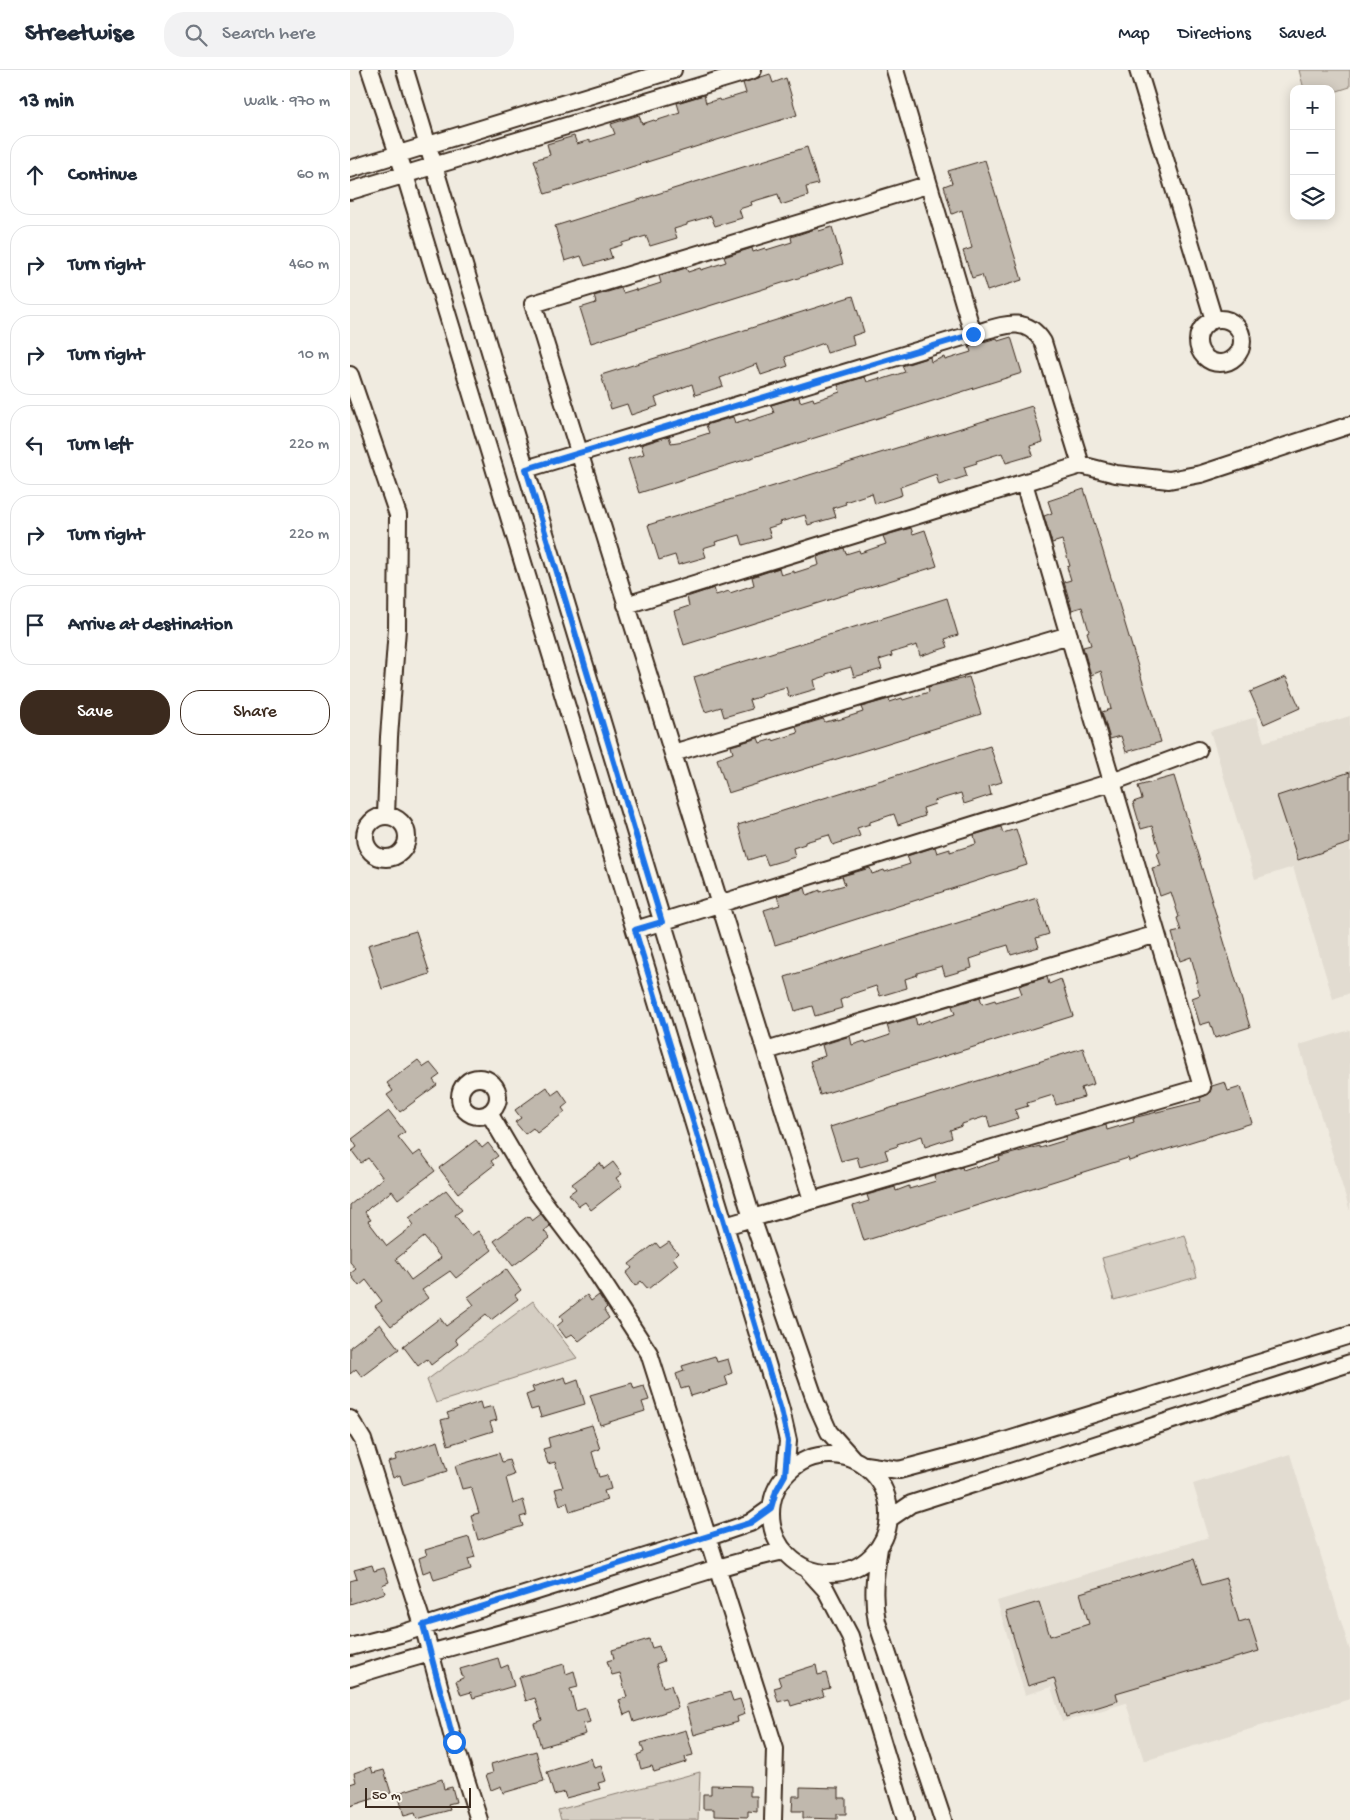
<!DOCTYPE html>
<html lang="en">
<head>
<meta charset="utf-8">
<style>
	:root { --surface:#fff; --page:#f2f2f3; --text:#1f2937; --muted:#747a83; --line:#e0e1e3; --accent:#3b2a1e }
	body { margin:0; font-family:"Gochi Hand",sans-serif; background:var(--page); color:var(--text) }
	.controls { position:absolute; right:15px; top:15px; display:grid; overflow:hidden; border-radius:10px; box-shadow:0 2px 12px #0003 }
	.controls button { width:45px; height:45px; display:grid; place-items:center; padding:0; border:0; border-bottom:1px solid var(--line); background:var(--surface); color:var(--text); font:25px sans-serif }
	.scale { position:absolute; left:15px; bottom:12px; width:106px; box-sizing:border-box; padding-left:5px; border:2px solid #3b2a1e; border-top:0; font-size:14px; line-height:18px; white-space:nowrap; color:#3b2a1e; -webkit-text-stroke:4px #fbf7ec; paint-order:stroke }
	.stop { position:absolute; width:15px; height:15px; margin:-11px; border:4px solid #1a73e8; border-radius:50%; background:#fff }
	.stop.end { background:#1a73e8; border-color:#fff; box-shadow:0 1px 5px #0008 }
	.list { margin:0; padding:0; list-style:none }
	h2 { display:flex; justify-content:space-between; align-items:center; height:65px; margin:0; padding:0 20px; font-size:21px }
	h2 small { font-size:16px; font-weight:400; color:var(--muted) }
	.list li { display:grid; grid-template-columns:32px 1fr auto; gap:15px; align-items:center; box-sizing:border-box; height:80px; margin:0 10px 10px; padding:0 10px; border:1px solid var(--line); border-radius:20px }
	.list b { display:block; font-size:19px; white-space:nowrap }
	.list em { font-size:16px; font-style:normal; color:var(--muted) }
	.actions { display:flex; gap:10px; padding:15px 20px }
	.actions a { flex:1; padding:11px 0; border:1px solid var(--accent); border-radius:20px; text-align:center; font-size:18px; color:var(--accent) }
	.actions .main { background:var(--accent); color:#fff }
	.icon { flex:none; width:28px; height:28px; fill:none; stroke:currentColor; stroke-width:2; stroke-linecap:round; stroke-linejoin:round }
	.map { position:relative; flex:none; width:1000px; height:1750px; overflow:hidden }
	header { display:flex; align-items:center; gap:30px; box-sizing:border-box; height:70px; padding:0 25px; background:var(--surface); border-bottom:1px solid var(--line) }
	header strong { font-size:24px }
	nav { display:flex; gap:28px; margin-inline-start:auto; font-size:18px }
	.search { width:350px; height:45px; background:var(--page); display:flex; align-items:center; gap:12px; box-sizing:border-box; padding:0 18px; border-radius:20px; color:var(--muted); font-size:19px }
	main { display:flex }
	aside { flex:1; background:var(--surface) }
	.map>svg:first-child { display:block }
	.built { fill:#e2dcd1 }
	.green { fill:#d5cec3; stroke:#887c70 }
	.building { fill:#c0b8ad; stroke:#3b2a1e; fill-rule:evenodd }
	.lines { fill:none; stroke-linecap:round; stroke-linejoin:round }
	.minor-casing { stroke:#3b2a1e; stroke-width:20 }
	.minor { stroke:#fbf7ec; stroke-width:16 }
	.route { stroke:#1a73e8; stroke-width:6 }
</style>
</head>
<body>
<header>
<strong>Streetwise</strong>
<div class="search"><svg class="icon" aria-label="search" viewBox="0 0 24 24"><circle cx="10" cy="10" r="6"/><path d="M15 15l6 6"/></svg>Search here</div>
<nav><a>Map</a><a>Directions</a><a>Saved</a></nav>
</header>
<main>
<aside>
<h2>13 min<small>Walk · 970 m</small></h2>
<ul class="list">
<li><svg class="icon" aria-label="ahead" viewBox="0 0 24 24"><path d="M12 20V5M6 11l6-6 6 6"/></svg><div><b>Continue</b></div><em>60 m</em></li>
<li><svg class="icon" aria-label="right" viewBox="0 0 24 24"><path d="M7 20v-9h11M14 6l5 5-5 5"/></svg><div><b>Turn right</b></div><em>460 m</em></li>
<li><svg class="icon" aria-label="right" viewBox="0 0 24 24"><path d="M7 20v-9h11M14 6l5 5-5 5"/></svg><div><b>Turn right</b></div><em>10 m</em></li>
<li><svg class="icon" aria-label="left" viewBox="0 0 24 24"><path d="M17 20v-9H6M10 6l-5 5 5 5"/></svg><div><b>Turn left</b></div><em>220 m</em></li>
<li><svg class="icon" aria-label="right" viewBox="0 0 24 24"><path d="M7 20v-9h11M14 6l5 5-5 5"/></svg><div><b>Turn right</b></div><em>220 m</em></li>
<li><svg class="icon" aria-label="arrive" viewBox="0 0 24 24"><path d="M6 21V4h12l-3 4 3 4H6"/></svg><div><b>Arrive at destination</b></div></li>
</ul>
<div class="actions"><a class="main">Save</a><a>Share</a></div>
</aside>
<div class="map">
<svg width="1000" height="1750" viewBox="0 0 1000 1750">
	<rect width="100%" height="100%" fill="#f0ebe0"/>
	<filter id="ink" filterUnits="userSpaceOnUse"><feTurbulence type="fractalNoise" baseFrequency=".02" numOctaves="2"/><feDisplacementMap in="SourceGraphic" scale="10" xChannelSelector="R" yChannelSelector="G"/><feConvolveMatrix kernelMatrix="1 2 1 2 8 2 1 2 1" color-interpolation-filters="sRGB"/></filter>
	<g filter="url(#ink)">
		<!-- built -->
		<path class="built" d="M1000,646V923L983,929L943,797L905,809L860,661L906,647L914,672Z
			M1000,960V1141L949,975Z
			M940,1384L1000,1581V1629L794,1691L776,1633L712,1652L701,1617L675,1625L647,1531L859,1467L843,1414Z"/>
		<!-- green -->
		<path class="green" d="M949,0H1000V17L981,23V19H954Z
			M835,1165L847,1207L764,1230L752,1188Z
			M183,1231L227,1288L86,1333L77,1310Z
			M350,1702L348,1750H211L208,1740Z"/>
		<!-- building -->
		<path class="building" d="M420,4L423,13L436,8L447,45L195,124L184,90L200,85L197,74L224,66L227,74L240,70V72L265,64L261,54L289,45L292,54L304,50L305,51L330,43L327,33L354,25L356,33L369,29L370,31L396,23L393,13Z
			M457,77L468,114L456,117L458,126L431,135L428,124L401,132L402,135L389,139L392,148L365,156L361,146L337,153V155L324,159L327,168L300,176L296,166L272,173V175L259,179L262,188L235,196L231,186L215,191L205,156Z
			M635,90L672,210L637,221L632,205L622,208L613,181L622,178L612,140L602,144L594,116L602,113L598,101Z
			M482,157L493,194L241,273L230,238L246,233L244,226L271,218L273,223L286,219V221L311,213L309,206L336,198L338,202L350,198L351,200L376,192L374,187L402,178L403,182L415,178L416,180L442,172L441,167L468,158L469,161Z
			M503,226L514,262L502,266L504,275L477,283L474,273L435,287L438,296L411,305L407,294L370,308L373,316L345,325L342,314L305,328L308,336L281,345L277,334L261,339L251,305Z
			M661,267L672,303L289,423L278,389L294,384L291,375L319,366L321,373L334,371L359,363L356,355L383,347L385,353L398,349L399,351L424,343L421,335L449,327L450,332L463,328L464,331L490,322L488,315L515,307L517,312L530,308V310L555,302L552,296L580,287L581,292L594,287L595,290L621,282L619,276L647,268L648,271Z
			M682,336L693,372L680,376L683,385L656,393L652,383L626,391L627,393L614,397L617,406L589,415L586,404L550,417L552,425L525,434L522,423L495,432L496,434L483,438L486,447L458,455L455,445L430,452L431,454L418,458L421,467L393,475L390,465L365,472L366,474L353,478L356,487L328,495L325,485L309,490L298,455Z
			M734,419L811,672L776,682L771,666L760,669L752,642L761,639L751,601L741,605L733,577L741,575L737,562L739,561L732,537L722,540L714,512L721,510L717,497L720,496L712,470L702,473L694,446L702,443L698,431Z
			M561,458L563,464L575,460L587,496L334,575L324,541L339,536L337,527L364,518L366,525L379,521L380,523L404,515L402,507L429,498L431,505L444,501V503L469,495L467,487L494,478L496,484L509,480L510,483L536,474L533,466Z
			M597,528L608,565L595,569L598,577L570,586L567,575L541,583L542,586L529,590L532,599L504,607L501,597L476,604V606L464,610L466,619L439,627L436,617L411,624L412,626L399,630L402,639L374,647L371,637L355,642L344,607Z
			M619,607L631,644L378,723L367,689L383,683L381,676L408,668L410,673L423,669V671L448,663L446,657L473,649L475,652L488,649V650L513,642L511,637L539,629L540,632L552,628L553,630L579,622L578,617Z
			M936,607L950,638L914,654L900,622Z
			M640,676L652,712L639,716L641,725L614,734L611,723L584,731L585,734L573,738L575,746L548,755L544,744L520,752V754L507,758L510,766L483,775L479,765L455,772V774L443,778L445,787L418,795L414,785L398,790L388,755Z
			M1000,702V773L948,790L927,726Z
			M824,706L900,957L865,968L860,952L850,955L842,928L850,925L846,912H848L841,887L830,891L822,863L831,861L827,848L829,847L821,822L810,826L802,798L811,796L807,783L810,782L802,756L791,759L783,732L792,729L788,716Z
			M651,757L653,763L666,759L677,795L425,875L414,840L430,835L427,826L455,818L457,825L470,820V822L495,815L492,806L520,798L522,804L534,800L535,802L560,794L557,786L585,777L587,783L600,779V782L626,774L624,765Z
			M687,828L699,864L686,868L689,877L661,885L658,875L632,883V885L620,889L622,898L595,906L592,896L567,903V905L555,909L557,918L530,926L526,916L502,924V925L490,930L492,938L465,946L462,936L445,941L435,907Z
			M66,861L80,904L32,919L18,875Z
			M697,907L699,914L711,909L723,946L470,1025L460,991L475,986L472,975L500,966L502,975L515,971L516,973L540,965L537,955L565,947L567,955L580,950V952L605,944L602,936L630,927L632,934L645,930L646,932L672,924L669,916Z
			M733,978L744,1014L731,1018L734,1027L706,1035L703,1025L677,1033L678,1036L665,1040L668,1048L640,1057L637,1046L612,1054V1056L600,1060L602,1068L575,1077L572,1066L547,1074L548,1076L535,1080L538,1089L510,1097L507,1087L491,1091L480,1057Z
			M68,990L74,997L80,993L90,1005L83,1010L87,1015L50,1042L37,1025L43,1021L37,1013Z
			M875,1012L878,1021L891,1017L902,1053L779,1091L778,1088L514,1171L503,1136L519,1131L517,1125L545,1117L546,1121L559,1116V1119L586,1111L584,1106L612,1097L613,1100L625,1096L626,1098L650,1090L649,1087L690,1076V1078L716,1070V1067L756,1055L757,1060L784,1052L783,1048L851,1031L850,1028L859,1024L862,1016Z
			M197,1017L202,1025L209,1020L218,1033L212,1038L215,1042L187,1063L183,1058L175,1064L165,1052L171,1048L165,1040Z
			M39,1041L55,1062L48,1067L63,1086L70,1081L85,1101L48,1129L42,1121L20,1137L15,1142L21,1150L18,1151L37,1176L64,1155L59,1148L96,1120L112,1140L105,1145L121,1166L128,1161L142,1180L106,1208L100,1201L72,1220L78,1228L41,1256L25,1236L32,1231L16,1210L9,1216L0,1204L6,1199L0,1192V1135L33,1108L18,1088L11,1093L2,1081L7,1077L2,1069ZM74,1167L91,1188L61,1210L46,1189Z
			M126,1070L132,1078L138,1073L148,1086L141,1091L144,1095L108,1123L89,1098Z
			M263,1092L272,1104L266,1108L272,1116L241,1140L235,1132L229,1136L219,1124L226,1119L222,1114L250,1093L254,1099Z
			M191,1144L200,1156L194,1161L200,1168L163,1196L144,1171L178,1146L182,1151Z
			M319,1172L328,1183L323,1188L328,1195L298,1219L291,1211L285,1216L276,1203L282,1198L279,1194L306,1173L310,1178Z
			M156,1199L171,1220L165,1225L168,1229L141,1250L136,1244L111,1264L105,1269L108,1274L81,1295L77,1289L68,1296L53,1276L90,1248L96,1256L119,1239L124,1235L118,1227Z
			M237,1225L241,1231L249,1225L257,1237L254,1240L259,1248L229,1271L222,1264L216,1268L207,1256L213,1251L210,1246Z
			M30,1254L49,1279L12,1307L6,1299L0,1304V1277Z
			M365,1286L367,1292L378,1289L382,1303L375,1306L378,1315L341,1326L338,1317L331,1319L326,1304L334,1301L332,1296Z
			M215,1307L217,1314L228,1310L235,1334L191,1347L188,1338L181,1340L176,1325L184,1322L182,1317Z
			M282,1313L284,1319L294,1316L299,1330L292,1332L295,1341L250,1355L240,1325Z
			M130,1332L132,1339L143,1336L147,1350L140,1352L143,1361L98,1375L91,1350L99,1348L97,1343Z
			M242,1355L250,1379L242,1382L249,1407L257,1405L261,1419L254,1421L257,1430L220,1442L217,1432L210,1435L205,1419L213,1417L205,1392L198,1394L193,1379L200,1377L198,1368Z
			M88,1371L97,1401L53,1415L50,1405L43,1408L38,1392L46,1390L45,1385Z
			M149,1383L152,1392L159,1390L164,1405L156,1408L163,1434L173,1430L177,1445L170,1447L173,1456L128,1470L121,1445L129,1443L121,1417L112,1419L105,1396Z
			M119,1467L125,1487L118,1489L121,1499L84,1510L81,1500L73,1503L69,1488L77,1485L75,1480Z
			M844,1489L852,1515L876,1508L889,1552L899,1549L909,1581L766,1623L768,1631L716,1647L704,1608L678,1616L656,1542L689,1532L700,1566L739,1554L730,1523Z
			M22,1495L24,1501L34,1498L39,1512L32,1515L35,1523L0,1534V1511L7,1509L4,1500Z
			M299,1569L302,1578L309,1576L314,1591L306,1594L313,1617L321,1615L328,1638L284,1652L281,1642L274,1645L269,1630L277,1627L270,1603L262,1605L257,1591L264,1589L262,1580Z
			M148,1588L151,1598L158,1595L164,1616L123,1628L121,1622L111,1625L106,1611L113,1608L110,1599Z
			M214,1594L216,1604L224,1601L228,1617L220,1619L226,1641L236,1638L240,1652L233,1654L236,1664L191,1677L184,1653L192,1650L185,1628L176,1631L169,1607Z
			M466,1595L468,1605L476,1603L480,1618L472,1620L474,1626L441,1636L439,1629L428,1632L424,1618L431,1616L428,1607Z
			M380,1622L383,1631L390,1629L395,1644L387,1647L388,1652L344,1665L336,1635Z
			M336,1660L343,1685L335,1687L336,1692L304,1702L302,1696L291,1699L287,1685L294,1682L291,1673Z
			M186,1681L194,1711L153,1723L151,1716L141,1720L136,1705L143,1703L141,1694Z
			M241,1688L244,1698L251,1696L256,1711L248,1713L250,1719L216,1728L214,1722L204,1725L197,1702Z
			M21,1697L23,1703L34,1700L41,1723L0,1736V1714L6,1712L4,1703Z
			M92,1709L94,1719L102,1717L106,1732L98,1734L100,1740L67,1749L65,1743L54,1746L48,1723Z
			M361,1715L400,1716V1726H407V1742L398,1741V1747L364,1746V1739H353V1724H361Z
			M450,1717L489,1718V1728H496V1744H487V1749L453,1748V1741H442L443,1726H450Z"/>
		<g class="lines">
			<defs>
				<path id="minor" d="M20,0L55,105L431,1340L438,1371L435,1405
					M55,0L402,1148L466,1333L479,1362L503,1389
					M545,0L623,264C650,257 675,243 693,272L731,395L766,404L819,410L851,404L1000,355
					M788,0L864,250
					M0,99L323,0
					M0,121L403,0
					M848 271a22 22 0 1 1 44 0a22 22 0 1 1-44 0Z
					M0,305L48,445L47,559L39,667L36,745
					M176,399L623,264
					M276,535L731,395
					M323,683L719,565
					M15 767a21 21 0 1 1 42 0a21 21 0 1 1-42 0Z
					M285,860L762,712L848,680
					M416,981L807,864
					M110 1027a19 19 0 1 1 38 0a19 19 0 1 1-38 0Z
					M139,1043L182,1116L241,1194L299,1283L425,1679L423,1750
					M462,1130L183,234L577,115
					M375,1156L852,1017L674,413
					M0,1349L13,1370L73,1555L104,1672L129,1750
					M421 1444a59 59 0 1 1 118 0a59 59 0 1 1-118 0Z
					M515,1395L549,1400L639,1376L1000,1265
					M539,1449L561,1434L1000,1293
					M529,1478C525,1503 522,1526 527,1552L593,1750
					M456,1498L476,1520L500,1566L556,1750
					M0,1577L50,1564L359,1467L400,1453L421,1438
					M0,1607C76,1582 153,1564 230,1541C298,1521 364,1496 434,1481"/>
			</defs>
			<!-- minor casing -->
			<use href="#minor" class="minor-casing"/>
			<!-- minor -->
			<use href="#minor" class="minor"/>
		</g>
	</g>
	<g class="lines" filter="url(#ink)">
		<!-- route -->
		<path class="route" d="M104,1672L73,1555L400,1453L421,1438L426,1421L435,1405L438,1371L431,1340L285,860L312,852L176,399L623,264"/>
	</g>
</svg>
<div class="controls">
<button>+</button>
<button>−</button>
<button><svg class="icon" aria-label="layers" viewBox="0 0 24 24"><path d="M12 4l9 5-9 5-9-5zM3 14l9 5 9-5"/></svg></button>
</div>
<div class="scale">50 m</div>
<div class="stop" style="left:104px;top:1672px"></div>
<div class="stop end" style="left:623px;top:264px"></div>
</div>
</main>
</body>
</html>
